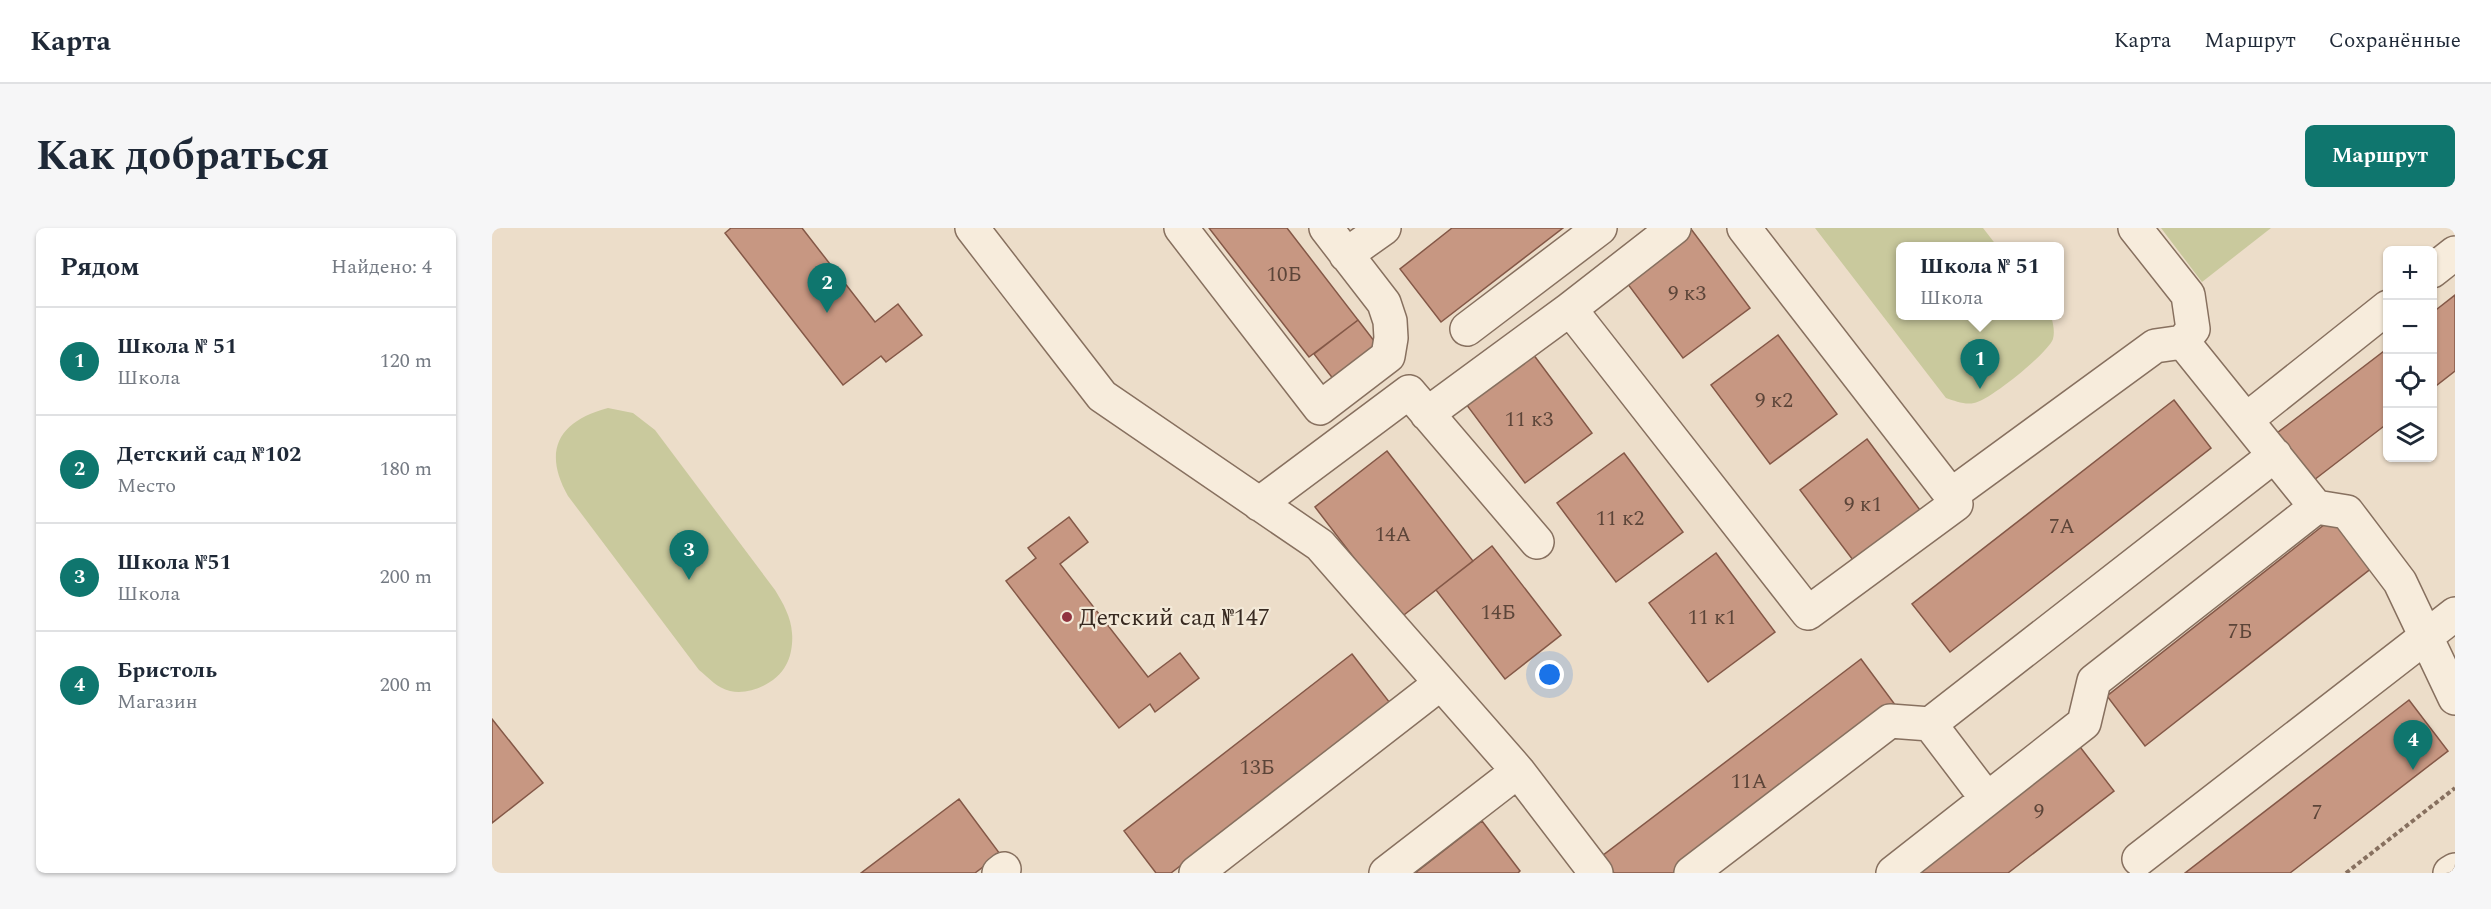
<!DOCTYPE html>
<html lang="ru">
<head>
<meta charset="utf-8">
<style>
	:root { --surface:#fff; --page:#f6f6f7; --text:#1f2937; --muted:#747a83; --line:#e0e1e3; --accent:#0f766e }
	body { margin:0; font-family:Spectral,serif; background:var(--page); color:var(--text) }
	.controls { position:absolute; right:18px; top:18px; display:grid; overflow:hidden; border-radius:9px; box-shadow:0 2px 4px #0004 }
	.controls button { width:54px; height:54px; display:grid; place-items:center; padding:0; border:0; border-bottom:2px solid var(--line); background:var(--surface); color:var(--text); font:30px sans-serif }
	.you { position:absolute; left:1058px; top:447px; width:21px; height:21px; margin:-15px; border:4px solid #fff; border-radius:50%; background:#1a73e8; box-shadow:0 0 0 9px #1a73e833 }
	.badge { display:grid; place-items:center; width:39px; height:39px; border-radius:50%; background:var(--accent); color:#fff; font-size:20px; font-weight:700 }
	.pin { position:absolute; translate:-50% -50px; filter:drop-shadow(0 2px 3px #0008) }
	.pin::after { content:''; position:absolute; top:32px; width:21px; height:18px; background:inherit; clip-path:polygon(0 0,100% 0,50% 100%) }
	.popup { position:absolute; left:1404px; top:14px; width:168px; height:78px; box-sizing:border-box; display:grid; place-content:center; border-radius:9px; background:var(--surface); filter:drop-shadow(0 2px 4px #0005); font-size:20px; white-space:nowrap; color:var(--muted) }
	.popup b { font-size:22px; color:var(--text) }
	.popup::after { content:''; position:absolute; left:50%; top:100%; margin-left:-12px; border:12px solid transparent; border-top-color:var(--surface) }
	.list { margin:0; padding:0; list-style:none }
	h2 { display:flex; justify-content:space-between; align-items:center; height:78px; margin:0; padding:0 24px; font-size:26px }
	h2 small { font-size:20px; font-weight:400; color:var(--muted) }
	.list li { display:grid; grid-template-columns:39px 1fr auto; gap:18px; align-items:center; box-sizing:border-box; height:108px; padding:0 24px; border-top:2px solid var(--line) }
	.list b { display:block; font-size:22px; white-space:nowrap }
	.list p { margin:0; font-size:20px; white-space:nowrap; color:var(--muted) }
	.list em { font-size:20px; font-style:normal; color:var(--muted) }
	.icon { flex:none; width:33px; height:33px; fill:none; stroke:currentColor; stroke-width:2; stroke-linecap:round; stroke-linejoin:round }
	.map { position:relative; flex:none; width:1963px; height:645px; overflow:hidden; border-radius:9px }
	header { display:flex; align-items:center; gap:36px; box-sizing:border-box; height:84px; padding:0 30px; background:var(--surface); border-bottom:2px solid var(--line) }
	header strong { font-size:28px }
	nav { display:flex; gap:33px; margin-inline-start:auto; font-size:21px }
	.intro { display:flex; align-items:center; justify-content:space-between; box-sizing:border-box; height:144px; padding:0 36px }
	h1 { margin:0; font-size:42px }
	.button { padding:15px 27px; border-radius:9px; background:var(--accent); color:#fff; font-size:21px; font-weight:700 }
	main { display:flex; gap:36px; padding:0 36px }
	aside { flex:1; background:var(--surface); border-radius:9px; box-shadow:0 2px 4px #0004 }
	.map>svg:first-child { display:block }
	.green { fill:#c9c99d }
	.building { fill:#c79782; stroke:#845847; stroke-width:1.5 }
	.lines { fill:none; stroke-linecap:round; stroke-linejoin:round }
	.minor-casing { stroke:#87705f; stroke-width:36 }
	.path { stroke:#87705f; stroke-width:4; stroke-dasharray:4.5 3; stroke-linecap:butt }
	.minor { stroke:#f7ecdc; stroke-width:33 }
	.poi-dot { fill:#91333f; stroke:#f3e9d8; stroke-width:2 }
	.labels { text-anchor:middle; stroke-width:4.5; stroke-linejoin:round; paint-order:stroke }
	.number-label { font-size:21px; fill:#5c4539 }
	.poi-label { font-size:24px; fill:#382a21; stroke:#f3e9d8; text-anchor:start }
</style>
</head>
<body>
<header>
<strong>Карта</strong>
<nav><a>Карта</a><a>Маршрут</a><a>Сохранённые</a></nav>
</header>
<div class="intro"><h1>Как добраться</h1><a class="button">Маршрут</a></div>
<main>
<aside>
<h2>Рядом<small>Найдено: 4</small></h2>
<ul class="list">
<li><span class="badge">1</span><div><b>Школа № 51</b><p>Школа</p></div><em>120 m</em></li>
<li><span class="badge">2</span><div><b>Детский сад №102</b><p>Место</p></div><em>180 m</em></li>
<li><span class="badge">3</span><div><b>Школа №51</b><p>Школа</p></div><em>200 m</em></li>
<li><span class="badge">4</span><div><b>Бристоль</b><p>Магазин</p></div><em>200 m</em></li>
</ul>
</aside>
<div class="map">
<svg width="1963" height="645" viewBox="0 0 1963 645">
	<rect width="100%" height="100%" fill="#ecddc9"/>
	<!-- green -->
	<path class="green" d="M1323,0H1491L1505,18H1408V88H1559C1561,95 1563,103 1561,111C1556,125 1497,173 1482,175C1473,177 1463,173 1454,170Z
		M1669,0H1779L1710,54Z
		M116,180L141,185L163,202L283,362C291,375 299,389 300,405C301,415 299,429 294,437C285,455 257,468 238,463C225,460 217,450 207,442L76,268C50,222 67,193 116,180Z"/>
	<!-- building -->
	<path class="building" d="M239,0H310L383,94L406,76L430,107L394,134L389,128L351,157L233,5Z
		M717,0H795L866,92L817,129Z
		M960,0H1071L949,94L908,41Z
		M1199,1L1258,80L1191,130L1132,51Z
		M1963,67V143L1940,161V85Z
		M866,92L886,118L842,152L822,126Z
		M1286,107L1345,186L1278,236L1219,157Z
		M1896,120V195L1822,252L1785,205Z
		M1041,126L1100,205L1033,255L974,176Z
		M1682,172L1719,220L1458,424L1420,376Z
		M1375,211L1434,290L1367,340L1308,262Z
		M895,223L981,333L908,390L823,279Z
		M1132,225L1191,304L1124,354L1065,275Z
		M577,289L596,314L568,336L656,449L688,425L707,450L663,484L658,476L627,500L514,353L544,330L536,320Z
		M1842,289L1881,339L1653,518L1615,468Z
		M1000,318L1069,407L1013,451L944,362Z
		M1224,325L1283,404L1216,454L1157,375Z
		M860,426L898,475L679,645H664L632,603Z
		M1369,431L1404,478L1185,645H1122L1110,628Z
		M1917,472L1956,523L1798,645H1693Z
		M0,491L51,555L0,595Z
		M1585,515L1622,563L1516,645H1416Z
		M467,571L508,626L483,645H369Z
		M990,593L1028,643L1026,645H923Z"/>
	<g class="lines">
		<defs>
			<path id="minor" d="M480,0L610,168L828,317L1026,543L1104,645
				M689,0L828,180L896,128L899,110L898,93L892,75L834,0
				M1252,0L1459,267L1663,118L1691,114
				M1643,0L1696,67L1701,101L1691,114L1824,279
				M854,27L892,0
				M1940,43L1963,25
				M1078,81L1182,0
				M975,101L1108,0
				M935,186L1078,81L1316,385L1464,276L1459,267
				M1754,192L1896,79
				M767,276L917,164L1045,314
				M1438,496L1495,571
				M1647,631L1963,386
				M507,645L512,641
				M704,645L949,455
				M894,645L1026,543
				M1199,645L1398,493L1438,496L1783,227
				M1401,645L1592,495L1602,453L1824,279L1855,284L1908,354L1963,470
				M1958,645L1963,642"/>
		</defs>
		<!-- minor casing -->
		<use href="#minor" class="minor-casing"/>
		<!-- path -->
		<path class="path" d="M1854,645L1963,560"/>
		<!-- minor -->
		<use href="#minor" class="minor"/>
	</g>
	<!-- markers -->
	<circle class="poi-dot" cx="575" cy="389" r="6"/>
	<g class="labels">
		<!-- number labels -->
		<g class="number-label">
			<text x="792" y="53">10Б</text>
			<text x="1195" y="72">9 к3</text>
			<text x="1282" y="179">9 к2</text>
			<text x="1037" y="198">11 к3</text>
			<text x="1371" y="283">9 к1</text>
			<text x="1128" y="297">11 к2</text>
			<text x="1570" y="305">7А</text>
			<text x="901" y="313">14А</text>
			<text x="1006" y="391">14Б</text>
			<text x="1220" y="396">11 к1</text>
			<text x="1748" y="410">7Б</text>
			<text x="765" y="546">13Б</text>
			<text x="1257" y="560">11А</text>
			<text x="1547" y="590">9</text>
			<text x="1825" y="591">7</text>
		</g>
		<!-- poi labels -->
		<g class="poi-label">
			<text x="587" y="397">Детский сад №147</text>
		</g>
	</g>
</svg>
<div class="controls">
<button>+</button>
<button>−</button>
<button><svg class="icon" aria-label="locate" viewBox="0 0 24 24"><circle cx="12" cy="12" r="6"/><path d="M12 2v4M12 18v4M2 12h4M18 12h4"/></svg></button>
<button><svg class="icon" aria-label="layers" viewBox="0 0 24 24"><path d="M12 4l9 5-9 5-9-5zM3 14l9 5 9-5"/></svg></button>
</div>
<div class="you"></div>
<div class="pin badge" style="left:1488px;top:161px">1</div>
<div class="popup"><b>Школа № 51</b>Школа</div>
<div class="pin badge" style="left:335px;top:85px">2</div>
<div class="pin badge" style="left:197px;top:352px">3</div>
<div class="pin badge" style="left:1921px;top:542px">4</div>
</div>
</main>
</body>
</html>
